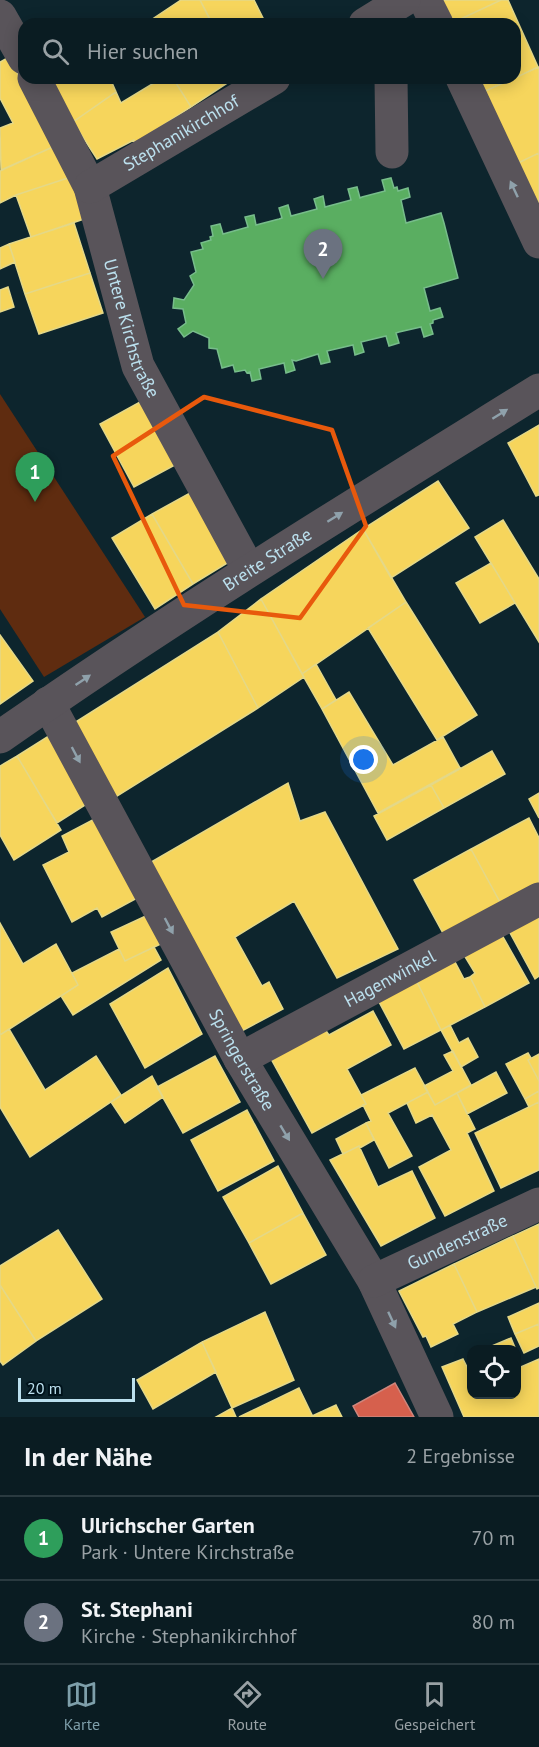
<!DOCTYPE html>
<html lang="de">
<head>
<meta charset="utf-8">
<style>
	:root { --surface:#0a1c22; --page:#13252a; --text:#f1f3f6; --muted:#99a1a5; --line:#2a3a40; --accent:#7e9faa }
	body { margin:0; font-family:"PT Sans",sans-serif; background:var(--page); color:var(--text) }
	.controls { position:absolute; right:18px; bottom:18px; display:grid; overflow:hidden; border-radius:12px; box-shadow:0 3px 15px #0003 }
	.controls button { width:54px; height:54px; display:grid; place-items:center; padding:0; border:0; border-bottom:2px solid var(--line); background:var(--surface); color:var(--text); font:30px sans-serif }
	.scale { position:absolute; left:18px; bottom:15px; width:117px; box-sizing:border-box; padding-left:6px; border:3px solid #bbe0ee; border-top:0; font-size:16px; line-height:21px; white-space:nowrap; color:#bbe0ee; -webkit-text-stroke:4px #00131b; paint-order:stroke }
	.you { position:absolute; left:364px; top:760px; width:21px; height:21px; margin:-15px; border:4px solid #fff; border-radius:50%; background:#1a73e8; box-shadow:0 0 0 9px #1a73e833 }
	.badge { display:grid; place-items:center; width:39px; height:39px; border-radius:50%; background:var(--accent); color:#fff; font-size:20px; font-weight:700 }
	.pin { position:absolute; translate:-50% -50px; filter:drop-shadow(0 2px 3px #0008) }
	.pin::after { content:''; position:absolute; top:32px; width:21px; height:18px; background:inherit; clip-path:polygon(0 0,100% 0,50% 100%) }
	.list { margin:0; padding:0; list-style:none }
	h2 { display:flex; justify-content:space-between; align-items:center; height:78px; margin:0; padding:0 24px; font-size:26px }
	h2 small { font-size:20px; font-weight:400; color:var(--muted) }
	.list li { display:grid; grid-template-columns:39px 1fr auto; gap:18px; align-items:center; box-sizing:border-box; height:84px; padding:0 24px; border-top:2px solid var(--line) }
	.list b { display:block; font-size:22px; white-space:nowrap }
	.list p { margin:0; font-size:20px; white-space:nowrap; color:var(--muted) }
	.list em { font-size:20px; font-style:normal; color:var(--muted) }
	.icon { flex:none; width:33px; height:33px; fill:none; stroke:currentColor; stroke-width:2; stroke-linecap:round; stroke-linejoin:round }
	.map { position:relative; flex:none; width:539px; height:1417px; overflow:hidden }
	.search { position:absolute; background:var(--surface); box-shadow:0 3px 15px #0003; left:18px; right:18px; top:18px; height:66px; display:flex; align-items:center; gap:15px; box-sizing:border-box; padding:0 21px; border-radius:18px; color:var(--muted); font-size:22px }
	.sheet { height:246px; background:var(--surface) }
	nav { display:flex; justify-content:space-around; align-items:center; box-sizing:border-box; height:84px; border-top:2px solid var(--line); background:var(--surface); font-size:16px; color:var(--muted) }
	nav a { display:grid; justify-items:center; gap:3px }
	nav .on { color:var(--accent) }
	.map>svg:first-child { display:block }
	.green { fill:#5f2c10 }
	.homes { fill:#f6d55c; stroke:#e4d888; stroke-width:1.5 }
	.shops { fill:#d6604d; stroke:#ce867d; stroke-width:1.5 }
	.public { fill:#5aae61; stroke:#77bd8b; stroke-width:1.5 }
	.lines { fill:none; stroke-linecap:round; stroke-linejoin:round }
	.minor { stroke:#59545a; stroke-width:33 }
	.oneway { fill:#8fa1ab }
	.marked { fill:none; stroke:#e8590c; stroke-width:4.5; stroke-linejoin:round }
	.labels { text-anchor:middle; stroke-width:6; stroke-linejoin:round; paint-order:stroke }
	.street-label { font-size:18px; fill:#bbe0ee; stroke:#00131b }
</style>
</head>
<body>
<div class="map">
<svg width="539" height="1417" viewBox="0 0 539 1417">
	<rect width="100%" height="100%" fill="#0d252d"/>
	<!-- green -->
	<path class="green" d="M0,394L145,617L44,677L0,609Z"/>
	<!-- homes -->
	<path class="homes" d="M181,0H200L210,19L202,24H145Z
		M200,0H254L266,24H212Z
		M437,0H501L450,24Z
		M501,0H508L538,67L515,78V24H450Z
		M9,57L55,146L1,170L0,128L13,123L0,98V62Z
		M539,67V153L516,164L481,93Z
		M57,78H110L116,92L73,122L51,82Z
		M162,78H173L191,107L136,143L134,140L97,159L73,122L116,92L121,103Z
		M177,78H235L191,107L174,80Z
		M474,78H514L481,93Z
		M55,146L71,177L16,195L0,203V171Z
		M539,153V213L516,164Z
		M71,177L87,218L31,237L16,195Z
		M74,223L90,273L25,294L9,244Z
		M9,244L15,262L0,269V248Z
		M90,273L103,313L39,334L25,294Z
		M8,287L14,307L0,312V290Z
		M140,402L175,465L134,487L100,424Z
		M539,425V495L536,496L508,443Z
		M438,481L469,528L391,578L363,529Z
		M190,493L229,562L193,584L152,514Z
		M152,514L193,584L155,609L112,538Z
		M503,520L539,579V642L475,537Z
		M363,529L406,602L302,674L261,599Z
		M491,563L515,603L480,623L456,583Z
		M261,599L304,677L258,708L218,632Z
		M406,602L477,715L437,740L368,628Z
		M218,632L258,708L114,798L74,723Z
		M0,635L33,681L0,704Z
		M316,664L336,700L322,709L302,674Z
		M349,692L393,765L443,737L460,768L378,813L322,709Z
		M55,732L93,800L57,823L17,756Z
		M492,751L505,774L444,808L431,785Z
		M17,756L61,830L14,860L0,835V766Z
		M288,783L300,821L325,812L398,949L337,978L294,901L235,937L262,986L269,982L283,1009L238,1033L146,865Z
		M431,785L444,808L387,840L374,816Z
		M539,793V818L529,799Z
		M102,815L141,896L102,917L97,908L72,922L43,865L69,852L62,836Z
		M529,818L539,838V884L501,904L471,849Z
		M471,849L501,904L444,935L414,880Z
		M150,914L163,943L125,961L111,932Z
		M539,915V976L535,979L509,931Z
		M0,923L23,964L56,944L78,985L0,1035Z
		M502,935L529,983L485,1007L470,977L475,973L464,955Z
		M154,947L161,960L73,1015L61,996L78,985L72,973L119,949L125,961Z
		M454,960L464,979L470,977L485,1007L441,1030L416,980Z
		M168,968L202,1034L145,1068L110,1004Z
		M416,980L441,1030L404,1049L378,1000Z
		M373,1011L391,1045L347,1069L366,1104L312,1133L270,1057L324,1028L329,1035Z
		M450,1025L459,1043L468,1038L478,1057L461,1067L441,1030Z
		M9,1029L45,1090L96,1056L121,1095L30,1157L0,1107V1035Z
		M453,1051L471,1085L435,1105L424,1086L453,1071L444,1055Z
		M528,1053L531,1058L528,1060L539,1081V1091L525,1099L506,1064Z
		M539,1054V1081L528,1060Z
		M215,1056L240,1102L183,1133L157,1087Z
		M415,1068L428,1092L388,1113L412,1156L389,1168L366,1123L371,1121L363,1105L366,1104L361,1095Z
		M496,1072L507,1093L467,1114L457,1093Z
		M152,1076L163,1097L125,1123L111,1102Z
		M539,1091V1102L529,1107L525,1099Z
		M428,1092L435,1105L457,1093L475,1129L467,1133L494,1191L445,1216L419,1167L451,1150L432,1115L416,1123L407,1103Z
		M539,1102V1170L501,1188L475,1133Z
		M247,1110L274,1161L218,1191L191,1140Z
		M366,1123L374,1140L360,1148L359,1146L343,1154L336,1139Z
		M359,1146L378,1187L412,1171L435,1218L381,1246L330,1160Z
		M278,1166L303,1213L249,1243L223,1197Z
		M303,1213L326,1255L271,1284L249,1243Z
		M539,1224V1288L537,1289L513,1236Z
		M58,1230L102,1299L36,1341L0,1285V1266Z
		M513,1236L536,1287L477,1312L454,1264Z
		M454,1264L477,1312L453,1324L458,1334L431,1347L426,1336L423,1337L399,1291Z
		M0,1285L36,1341L3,1365L0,1361Z
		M539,1303V1324L515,1334L508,1317Z
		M265,1312L294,1380L232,1408L202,1342Z
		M539,1324V1346L524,1353L515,1334Z
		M511,1338L516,1350H494L492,1346Z
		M202,1342L216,1372L153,1409L137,1380Z
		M463,1359L472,1377V1394H516V1369L539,1359V1417H464L442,1367Z
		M299,1388L313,1417H239Z
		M336,1405L342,1417H313L312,1416Z
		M232,1408L236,1417H216Z"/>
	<!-- shops -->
	<path class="shops" d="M395,1383L414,1417H359L353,1406Z"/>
	<!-- public -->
	<path class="public" d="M391,178L394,188L397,187L398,191L408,188L410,197L401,200L406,223L441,213L444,223L458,278L424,288L430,311L440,308L443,317L433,320V323L430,324L433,334L424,337L421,327L399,332L396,333L399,343L389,346L386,336L361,342L364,352L355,355L353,345L327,351L330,362L321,364L318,354L296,361L292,360L295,370L286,373L284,363L259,369L261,379L252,381L250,372L247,373L245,370L235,372L233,365L222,368L217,349L209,348V338L193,331L184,337L178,329L186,323L183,309L173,308L174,298L184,300L194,285L190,276L196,272L191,252L203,249L201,243L211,240L210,237L213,236L211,226L220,224L223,234L248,227L245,217L254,215L256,225L279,219L282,218L279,208L288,205L291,216L317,209L314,199L323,196L325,207L351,200L348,189L357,187L360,198L362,197L385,191L382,180Z"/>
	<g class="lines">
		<!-- minor -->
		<g class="minor">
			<path d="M425,0L437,24"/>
			<path d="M0,16L24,58"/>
			<path d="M365,24L404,0"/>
			<path id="s1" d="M34,78L90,187L138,366L249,570"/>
			<path d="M391,78L392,152"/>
			<path d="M462,78L539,242"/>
			<path id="s2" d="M90,187L274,78"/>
			<path id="s3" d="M48,703L240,1059L374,1281L437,1417"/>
			<path id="s4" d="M0,737C175,614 357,503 539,390"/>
			<path id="s5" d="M240,1059L539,899"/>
			<path id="s6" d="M374,1281L539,1204"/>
		</g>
	</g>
	<!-- one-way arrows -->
	<defs><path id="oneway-solid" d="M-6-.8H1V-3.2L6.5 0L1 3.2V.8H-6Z" transform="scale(1.5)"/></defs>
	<g class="oneway">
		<use href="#oneway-solid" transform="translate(514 189) rotate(-115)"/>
		<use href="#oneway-solid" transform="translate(500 414) rotate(-32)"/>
		<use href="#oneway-solid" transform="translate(335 517) rotate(-32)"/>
		<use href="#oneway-solid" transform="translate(83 680) rotate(-34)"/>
		<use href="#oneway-solid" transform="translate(76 755) rotate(62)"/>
		<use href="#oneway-solid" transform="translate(169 926) rotate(62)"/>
		<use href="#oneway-solid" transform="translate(285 1133) rotate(59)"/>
		<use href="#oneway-solid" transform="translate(392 1320) rotate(65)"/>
	</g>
	<!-- marked area -->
	<path class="marked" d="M204,397L332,430L366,526L300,618L184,605L113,456Z"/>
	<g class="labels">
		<!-- street labels -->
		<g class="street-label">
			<text dy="6" stroke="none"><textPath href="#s2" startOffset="106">Stephanikirchhof</textPath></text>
			<text dy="6" stroke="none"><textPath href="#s1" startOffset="270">Untere Kirchstraße</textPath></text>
			<text dy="6" stroke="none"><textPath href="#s4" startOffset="321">Breite Straße</textPath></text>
			<text dy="6" stroke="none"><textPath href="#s5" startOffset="170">Hagenwinkel</textPath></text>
			<text dy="6" stroke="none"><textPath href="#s3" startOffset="406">Springerstraße</textPath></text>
			<text dy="6" stroke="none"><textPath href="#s6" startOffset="92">Gundenstraße</textPath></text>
		</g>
	</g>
</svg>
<div class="controls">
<button><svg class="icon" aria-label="locate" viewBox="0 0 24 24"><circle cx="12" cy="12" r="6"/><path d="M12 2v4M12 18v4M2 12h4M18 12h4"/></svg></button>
</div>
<div class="scale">20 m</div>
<div class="you"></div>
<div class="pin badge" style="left:35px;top:502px;background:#2e9e5b">1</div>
<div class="pin badge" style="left:323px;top:279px;background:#6b7280">2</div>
<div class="search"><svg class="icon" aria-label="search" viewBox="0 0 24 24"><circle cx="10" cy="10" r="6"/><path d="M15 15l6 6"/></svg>Hier suchen</div>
</div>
<section class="sheet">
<h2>In der Nähe<small>2 Ergebnisse</small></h2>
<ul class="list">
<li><span class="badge" style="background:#2e9e5b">1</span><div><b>Ulrichscher Garten</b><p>Park · Untere Kirchstraße</p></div><em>70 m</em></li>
<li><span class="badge" style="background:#6b7280">2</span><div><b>St. Stephani</b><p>Kirche · Stephanikirchhof</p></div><em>80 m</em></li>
</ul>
</section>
<nav>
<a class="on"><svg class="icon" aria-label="map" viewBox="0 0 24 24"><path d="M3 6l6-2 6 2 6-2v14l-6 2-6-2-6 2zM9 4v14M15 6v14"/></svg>Karte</a>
<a><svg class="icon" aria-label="directions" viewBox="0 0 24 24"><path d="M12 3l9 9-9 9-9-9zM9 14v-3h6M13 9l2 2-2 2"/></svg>Route</a>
<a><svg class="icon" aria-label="saved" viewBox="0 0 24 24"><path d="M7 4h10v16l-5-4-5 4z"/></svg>Gespeichert</a>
</nav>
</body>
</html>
